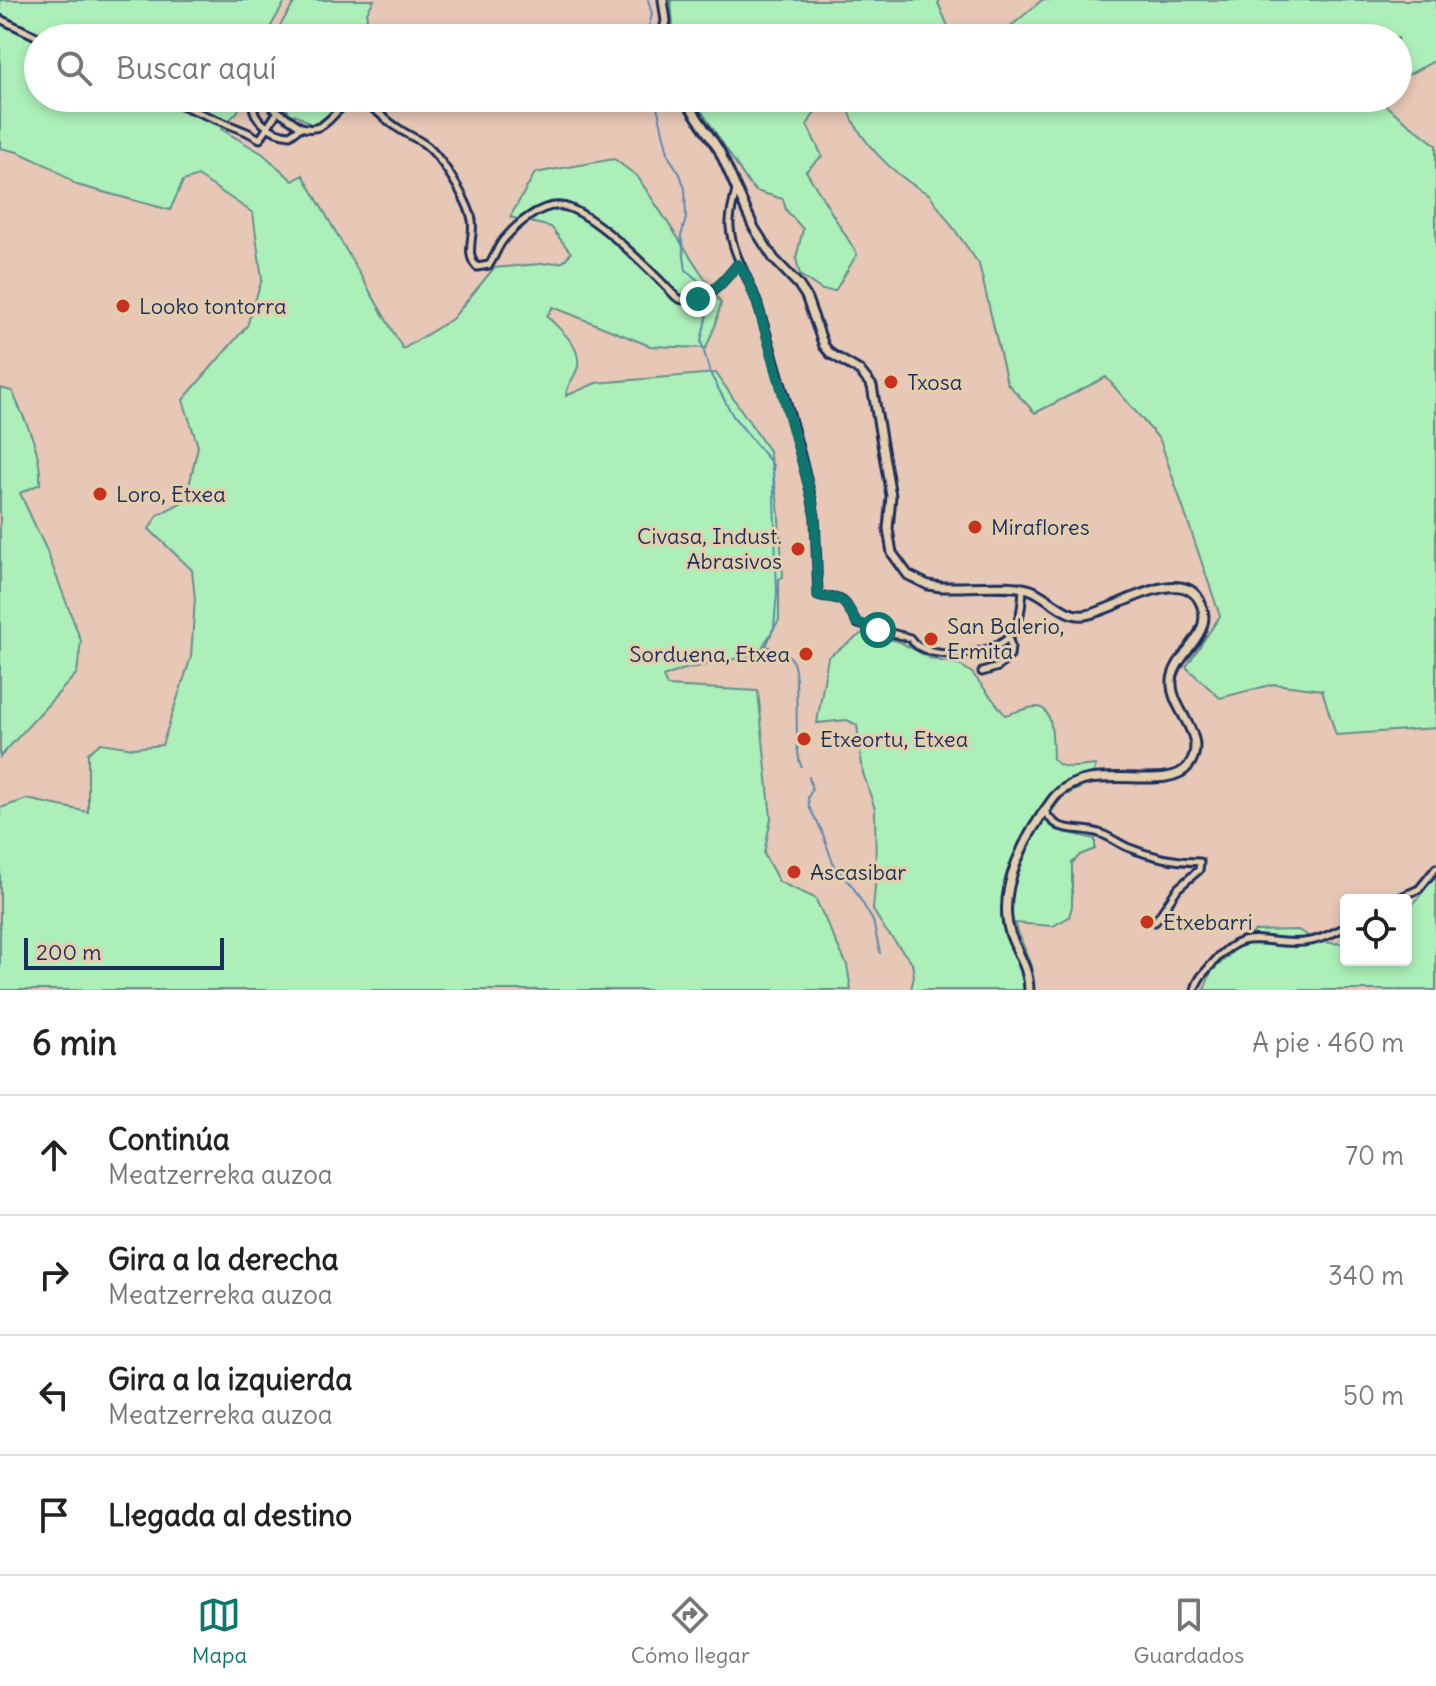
<!DOCTYPE html>
<html lang="es">
<head>
<meta charset="utf-8">
<style>
	:root { --surface:#fff; --page:#f2f2f2; --text:#222; --muted:#767676; --line:#e0e0e0; --accent:#0f766e }
	body { margin:0; font-family:Delius,sans-serif; background:var(--page); color:var(--text) }
	.controls { position:absolute; right:24px; bottom:24px; display:grid; overflow:hidden; border-radius:8px; box-shadow:0 4px 12px #0003 }
	.controls button { width:72px; height:72px; display:grid; place-items:center; padding:0; border:0; border-bottom:2px solid var(--line); background:var(--surface); color:var(--text); font:40px sans-serif }
	.scale { position:absolute; left:24px; bottom:20px; width:200px; box-sizing:border-box; padding-left:8px; border:4px solid #1b2f5e; border-top:0; font-size:22px; line-height:28px; white-space:nowrap; color:#1b2f5e; -webkit-text-stroke:6px #e4cead; paint-order:stroke }
	.stop { position:absolute; width:24px; height:24px; margin:-18px; border:6px solid #0f766e; border-radius:50%; background:#fff }
	.stop.end { background:#0f766e; border-color:#fff; box-shadow:0 2px 8px #0008 }
	.list { margin:0; padding:0; list-style:none }
	h2 { display:flex; justify-content:space-between; align-items:center; height:104px; margin:0; padding:0 32px; font-size:34px }
	h2 small { font-size:26px; font-weight:400; color:var(--muted) }
	.list li { display:grid; grid-template-columns:52px 1fr auto; gap:24px; align-items:center; box-sizing:border-box; height:120px; padding:0 32px; border-top:2px solid var(--line) }
	.list b { display:block; font-size:30px; white-space:nowrap }
	.list p { margin:0; font-size:26px; white-space:nowrap; color:var(--muted) }
	.list em { font-size:26px; font-style:normal; color:var(--muted) }
	.icon { flex:none; width:44px; height:44px; fill:none; stroke:currentColor; stroke-width:2; stroke-linecap:round; stroke-linejoin:round }
	.map { position:relative; flex:none; width:1436px; height:990px; overflow:hidden }
	.search { position:absolute; background:var(--surface); box-shadow:0 4px 12px #0003; left:24px; right:24px; top:24px; height:88px; display:flex; align-items:center; gap:20px; box-sizing:border-box; padding:0 28px; border-radius:44px; color:var(--muted); font-size:30px }
	.sheet { height:584px; background:var(--surface) }
	nav { display:flex; justify-content:space-around; align-items:center; box-sizing:border-box; height:112px; border-top:2px solid var(--line); background:var(--surface); font-size:22px; color:var(--muted) }
	nav a { display:grid; justify-items:center; gap:4px }
	nav .on { color:var(--accent) }
	.map>svg:first-child { display:block }
	.green { fill:#adefb9; stroke:#648f8c; stroke-width:2 }
	.lines { fill:none; stroke-linecap:round; stroke-linejoin:round }
	.stream { stroke:#5c89b1; stroke-width:2 }
	.minor-casing { stroke:#1b2f5e; stroke-width:11 }
	.tertiary-casing { stroke:#1b2f5e; stroke-width:13 }
	.minor { stroke:#e4cead; stroke-width:5 }
	.tertiary { stroke:#e4cead; stroke-width:7 }
	.route { stroke:#0f766e; stroke-width:10 }
	.poi-dot { fill:#c8321e; stroke:#e4cead; stroke-width:3 }
	.labels { text-anchor:middle; stroke-width:6; stroke-linejoin:round; paint-order:stroke }
	.poi-label { font-size:22px; fill:#1b2f5e; stroke:#e4cead; text-anchor:start }
</style>
</head>
<body>
<div class="map">
<svg width="1436" height="990" viewBox="0 0 1436 990">
	<rect width="100%" height="100%" fill="#e7c7b6"/>
	<filter id="ink" filterUnits="userSpaceOnUse"><feTurbulence type="fractalNoise" baseFrequency=".0125" numOctaves="2"/><feDisplacementMap in="SourceGraphic" scale="16" xChannelSelector="R" yChannelSelector="G"/><feConvolveMatrix kernelMatrix="1 2 1 2 8 2 1 2 1" color-interpolation-filters="sRGB"/></filter>
	<g filter="url(#ink)">
		<!-- green -->
		<path class="green" d="M0,0H286L264,38H38V98H242L238,111L221,129L263,154L293,181L303,175L403,349L452,319L494,268L563,262L571,253L551,227L510,217L535,173L614,159L637,176L721,303L715,326L706,348L650,346L553,307L547,316C559,329 581,345 578,366C576,377 566,384 566,396L596,383L716,373L769,451L778,504L783,577L779,579V620L758,654L681,670L663,677L667,686L758,691L771,818L764,854L779,882L815,898L847,965L851,990H0V808L27,799L88,812V753L101,743L133,748L162,745L191,657L195,599L192,570L149,529L158,515L186,500L198,446L183,400L247,326L262,279L253,213L198,176L183,181L170,210L77,185L51,167L18,152L0,148Z
			M296,0H374L367,12L366,38H272Z
			M671,0H940L938,3L953,38H668L673,26Z
			M1042,0H1436V62L1434,61L1398,80V38H997Z
			M268,98H340L331,112L314,126L295,114L292,117L285,106L274,101L271,103Z
			M693,98H824L807,125L822,156L806,171L857,254L835,291L822,290L800,275L796,258L803,229L786,210L783,199L756,191L749,184Z
			M841,98H1376L1436,145V728L1336,735L1322,690L1274,684L1220,698L1186,667L1220,616L1160,440L1106,377L1035,413L1007,383L979,264L929,194C902,181 871,152 856,126C850,116 849,105 841,98Z
			M0,388L12,391C25,422 42,449 40,484L20,493L46,549L81,641L77,673L0,757Z
			M864,632L900,642L932,659L960,665L972,673L1005,715C1014,713 1027,707 1037,707C1055,707 1052,746 1053,759C1063,772 1080,766 1096,765L1090,783L1062,797L1048,817L1056,830L1095,839V849L1080,855L1072,863V906L1069,917L1053,926L1015,923L1032,969L1028,990H911L914,976L912,963L884,928L873,910L876,875L875,809L863,773L857,725L847,720L817,723L828,657Z
			M1436,874V990H1204L1211,972L1255,931L1298,930L1319,942L1346,944V960H1406V914Z"/>
		<g class="lines">
			<!-- stream -->
			<path class="stream" d="M646,38L652,14L648,0
				M655,98L669,157L680,174L685,189L686,218L681,236L686,270L707,288
				M711,297L701,341L710,373L733,416L773,465L777,593L774,627L766,646C773,649 785,652 790,657C802,668 792,744 801,766
				M809,777L812,790L808,797L809,807L821,829L834,866L853,887L873,921L880,953"/>
			<defs>
				<path id="minor" d="M0,19L40,38
					M163,98L247,132L260,139L278,111
					M254,98C248,118 272,134 290,135L301,127L259,98
					M301,127C332,137 335,97 359,102C374,106 383,118 395,126C405,134 417,138 427,146C442,159 468,200 472,220C475,236 464,254 477,267L489,265C495,257 497,247 504,239C516,225 541,203 561,206C591,209 654,274 676,297C701,312 724,281 738,264
					M736,190C734,202 729,214 730,227C732,254 748,276 757,302C777,366 796,433 812,499L815,517L818,596C851,598 842,602 858,624L910,638C925,663 992,656 1009,637C1021,624 1022,604 1023,588
					M982,672L998,667L1010,656L1011,646L1008,637
					M1045,811C1057,835 1078,826 1099,833C1109,836 1118,843 1127,847C1151,857 1174,862 1200,862L1199,870L1178,888L1155,922
					M1394,900L1419,889L1436,868
					M1195,990C1197,979 1205,972 1212,964C1245,924 1262,946 1304,942C1319,941 1332,933 1346,927"/>
				<path id="tertiary" d="M662,38L666,21L663,0
					M684,98L719,150L754,228L774,259L798,284L806,296L824,346L831,354L860,371L872,386L891,496L888,529L892,553L908,575L928,585L941,587C962,588 1014,583 1031,590C1049,597 1065,618 1085,615C1114,612 1190,556 1203,610C1210,636 1175,655 1172,680C1169,710 1210,735 1189,765C1167,796 1086,756 1053,799C1027,833 996,888 1010,933C1017,953 1029,968 1029,990"/>
			</defs>
			<!-- minor casing -->
			<use href="#minor" class="minor-casing"/>
			<!-- tertiary casing -->
			<use href="#tertiary" class="tertiary-casing"/>
			<!-- minor -->
			<use href="#minor" class="minor"/>
			<!-- tertiary -->
			<use href="#tertiary" class="tertiary"/>
		</g>
	</g>
	<g class="lines" filter="url(#ink)">
		<!-- route -->
		<path class="route" d="M698,299L722,283L738,264L747,278L758,306L812,499L815,517L818,596C844,598 845,601 856,622L878,630"/>
	</g>
	<!-- markers -->
	<g class="poi-dot">
		<circle cx="123" cy="306" r="8"/>
		<circle cx="891" cy="382" r="8"/>
		<circle cx="100" cy="494" r="8"/>
		<circle cx="975" cy="527" r="8"/>
		<circle cx="798" cy="549" r="8"/>
		<circle cx="931" cy="639" r="8"/>
		<circle cx="806" cy="654" r="8"/>
		<circle cx="804" cy="739" r="8"/>
		<circle cx="794" cy="872" r="8"/>
		<circle cx="1147" cy="922" r="8"/>
	</g>
	<g class="labels">
		<!-- poi labels -->
		<g class="poi-label">
			<text x="139" y="314">Looko tontorra</text>
			<text x="907" y="390">Txosa</text>
			<text x="116" y="502">Loro, Etxea</text>
			<text x="991" y="535">Miraflores</text>
			<text x="782" y="544" text-anchor="end">Civasa, Indust.<tspan x="782" dy="25">Abrasivos</tspan></text>
			<text x="947" y="634">San Balerio,<tspan x="947" dy="25">Ermita</tspan></text>
			<text x="790" y="662" text-anchor="end">Sorduena, Etxea</text>
			<text x="820" y="747">Etxeortu, Etxea</text>
			<text x="810" y="880">Ascasibar</text>
			<text x="1163" y="930">Etxebarri</text>
		</g>
	</g>
</svg>
<div class="controls">
<button><svg class="icon" aria-label="locate" viewBox="0 0 24 24"><circle cx="12" cy="12" r="6"/><path d="M12 2v4M12 18v4M2 12h4M18 12h4"/></svg></button>
</div>
<div class="scale">200 m</div>
<div class="stop" style="left:878px;top:630px"></div>
<div class="stop end" style="left:698px;top:299px"></div>
<div class="search"><svg class="icon" aria-label="search" viewBox="0 0 24 24"><circle cx="10" cy="10" r="6"/><path d="M15 15l6 6"/></svg>Buscar aquí</div>
</div>
<section class="sheet">
<h2>6 min<small>A pie · 460 m</small></h2>
<ul class="list">
<li><svg class="icon" aria-label="ahead" viewBox="0 0 24 24"><path d="M12 20V5M6 11l6-6 6 6"/></svg><div><b>Continúa</b><p>Meatzerreka auzoa</p></div><em>70 m</em></li>
<li><svg class="icon" aria-label="right" viewBox="0 0 24 24"><path d="M7 20v-9h11M14 6l5 5-5 5"/></svg><div><b>Gira a la derecha</b><p>Meatzerreka auzoa</p></div><em>340 m</em></li>
<li><svg class="icon" aria-label="left" viewBox="0 0 24 24"><path d="M17 20v-9H6M10 6l-5 5 5 5"/></svg><div><b>Gira a la izquierda</b><p>Meatzerreka auzoa</p></div><em>50 m</em></li>
<li><svg class="icon" aria-label="arrive" viewBox="0 0 24 24"><path d="M6 21V4h12l-3 4 3 4H6"/></svg><div><b>Llegada al destino</b></div></li>
</ul>
</section>
<nav>
<a class="on"><svg class="icon" aria-label="map" viewBox="0 0 24 24"><path d="M3 6l6-2 6 2 6-2v14l-6 2-6-2-6 2zM9 4v14M15 6v14"/></svg>Mapa</a>
<a><svg class="icon" aria-label="directions" viewBox="0 0 24 24"><path d="M12 3l9 9-9 9-9-9zM9 14v-3h6M13 9l2 2-2 2"/></svg>Cómo llegar</a>
<a><svg class="icon" aria-label="saved" viewBox="0 0 24 24"><path d="M7 4h10v16l-5-4-5 4z"/></svg>Guardados</a>
</nav>
</body>
</html>
